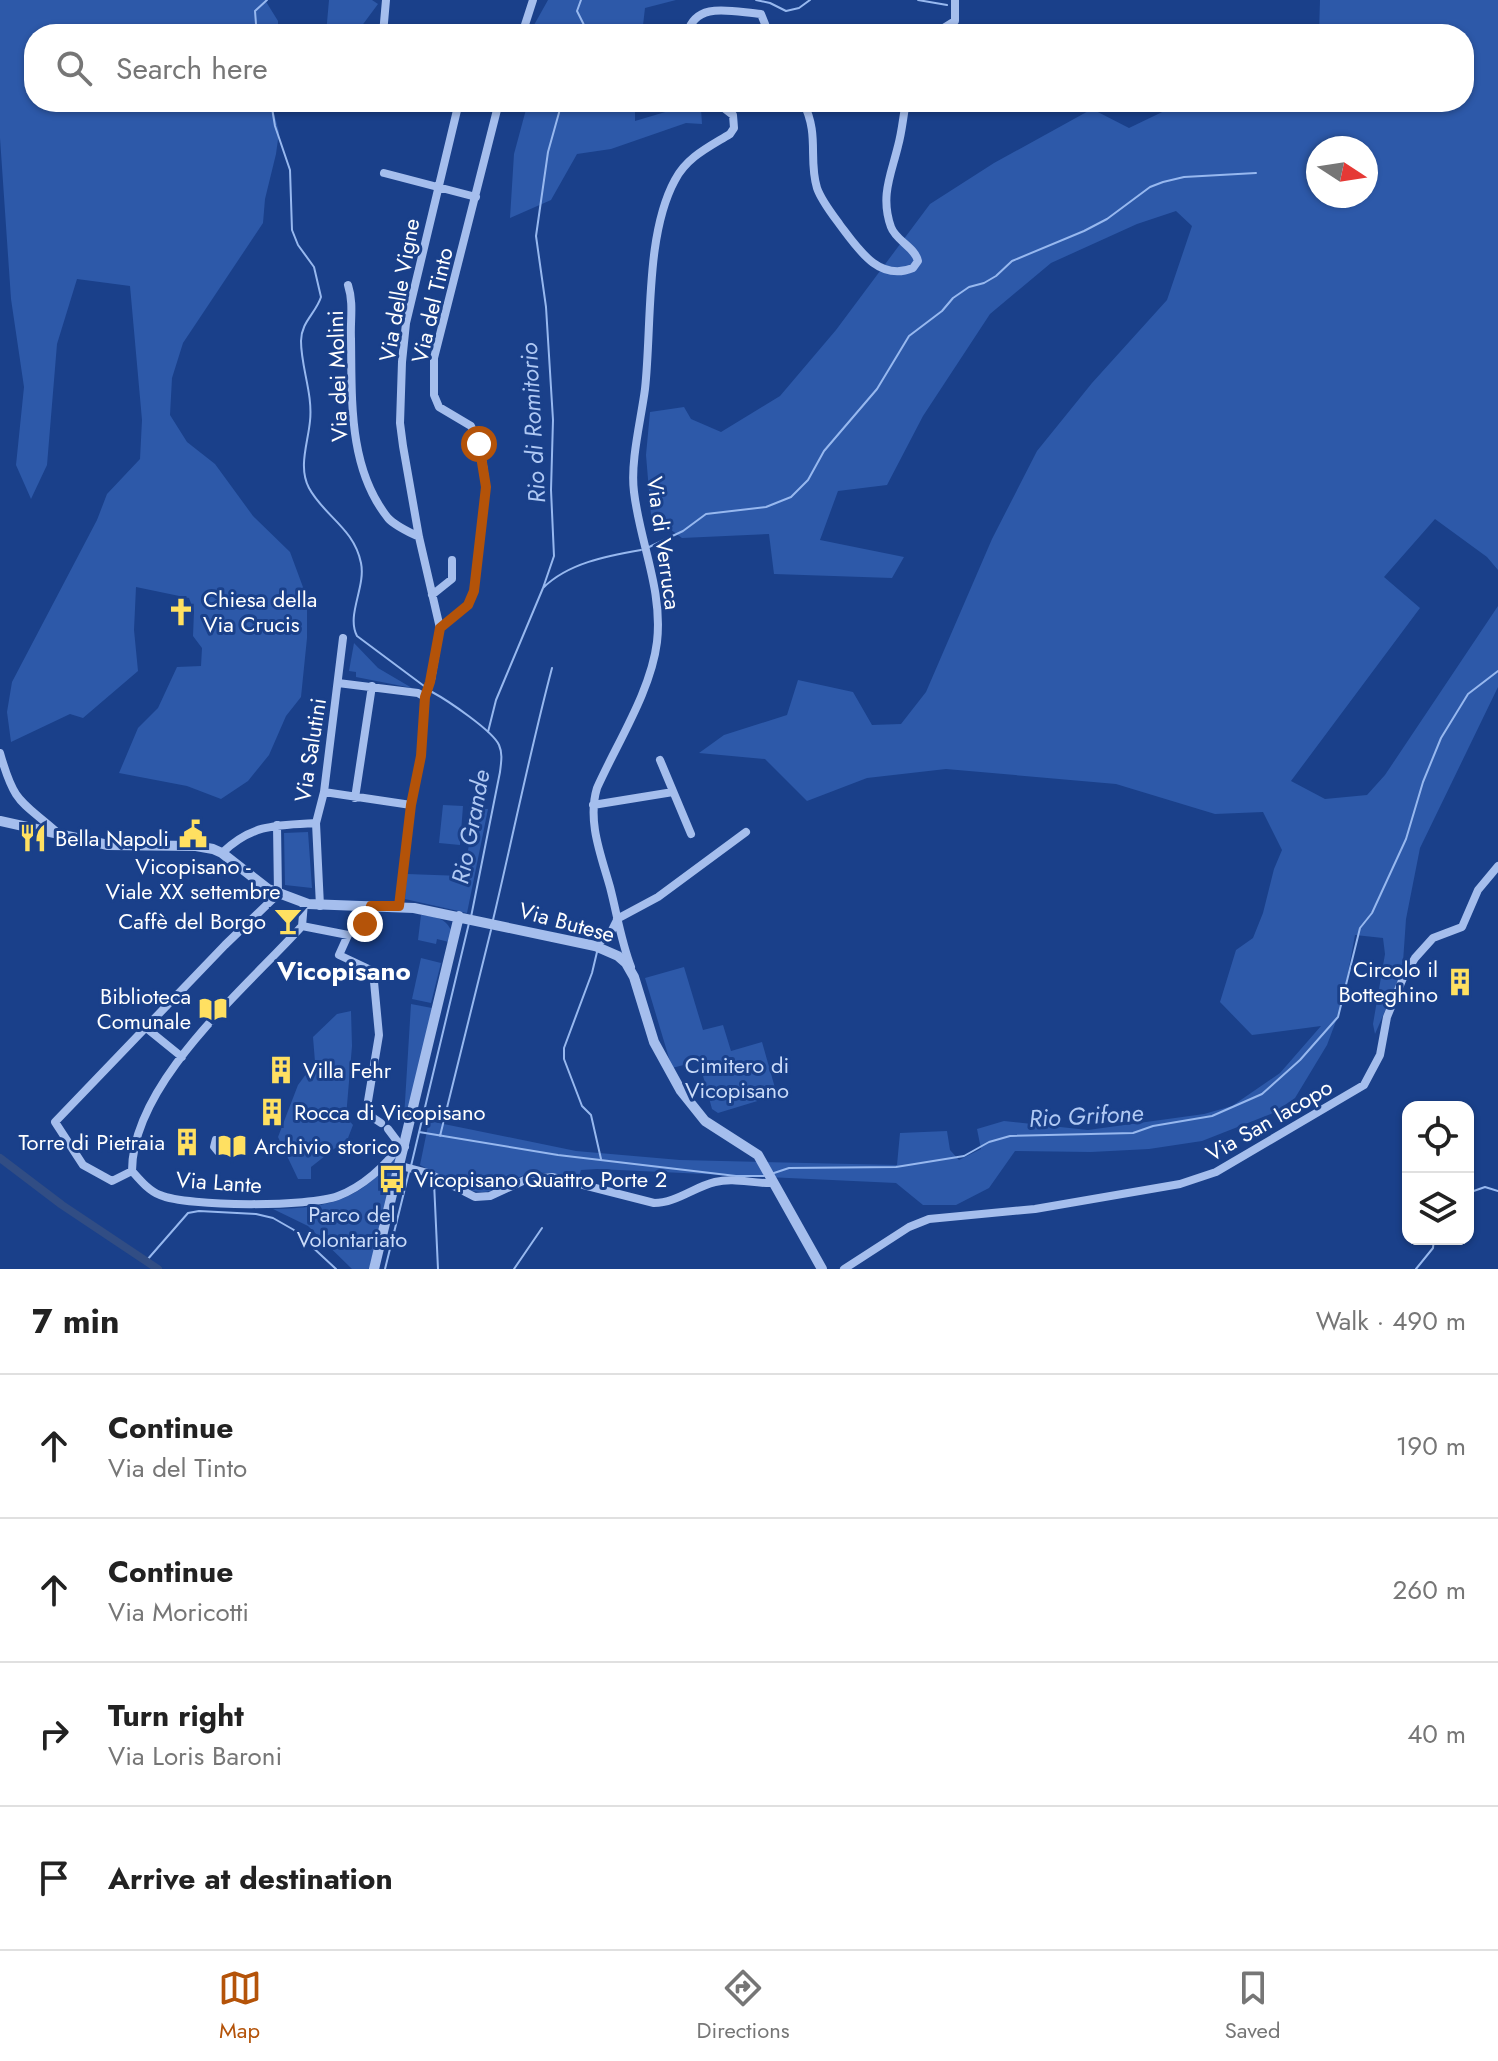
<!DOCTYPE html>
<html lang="en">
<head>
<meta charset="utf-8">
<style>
	:root { --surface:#fff; --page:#f6f6f6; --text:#222; --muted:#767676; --line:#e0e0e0; --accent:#b45309 }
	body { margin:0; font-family:Jost,sans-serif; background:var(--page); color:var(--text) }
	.controls { position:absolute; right:24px; bottom:24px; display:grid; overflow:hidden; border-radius:16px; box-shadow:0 2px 6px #0004 }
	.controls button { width:72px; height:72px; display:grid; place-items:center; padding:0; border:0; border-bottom:2px solid var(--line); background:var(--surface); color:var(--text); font:40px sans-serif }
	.compass { position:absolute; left:1306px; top:136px; width:72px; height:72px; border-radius:50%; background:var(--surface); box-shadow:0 2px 6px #0004; rotate:102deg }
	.stop { position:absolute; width:24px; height:24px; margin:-18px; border:6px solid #b45309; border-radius:50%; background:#fff }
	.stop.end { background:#b45309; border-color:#fff; box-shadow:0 2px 8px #0008 }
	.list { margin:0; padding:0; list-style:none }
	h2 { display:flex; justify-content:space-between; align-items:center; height:104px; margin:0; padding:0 32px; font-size:34px }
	h2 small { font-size:26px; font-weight:400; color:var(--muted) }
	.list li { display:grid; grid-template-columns:52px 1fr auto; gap:24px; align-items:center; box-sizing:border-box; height:144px; padding:0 32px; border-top:2px solid var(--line) }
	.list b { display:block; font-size:30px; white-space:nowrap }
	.list p { margin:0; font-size:26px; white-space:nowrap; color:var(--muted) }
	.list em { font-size:26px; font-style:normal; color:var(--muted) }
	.icon { flex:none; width:44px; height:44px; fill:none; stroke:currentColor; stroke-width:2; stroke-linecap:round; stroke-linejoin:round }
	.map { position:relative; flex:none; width:1498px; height:1269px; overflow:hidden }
	.search { position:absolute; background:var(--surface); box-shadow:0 2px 6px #0004; left:24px; right:24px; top:24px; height:88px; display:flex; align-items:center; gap:20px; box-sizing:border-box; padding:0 28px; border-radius:32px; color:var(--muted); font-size:30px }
	.sheet { height:680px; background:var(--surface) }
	nav { display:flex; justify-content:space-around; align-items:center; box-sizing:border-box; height:112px; border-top:2px solid var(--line); background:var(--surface); font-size:22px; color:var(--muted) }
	nav a { display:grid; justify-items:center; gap:4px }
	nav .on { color:var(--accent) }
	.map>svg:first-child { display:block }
	.green { fill:#2d59a9; fill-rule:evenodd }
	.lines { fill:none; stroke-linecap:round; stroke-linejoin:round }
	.stream { stroke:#97b8ef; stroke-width:2 }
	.canal { stroke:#314d84; stroke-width:8 }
	.pedestrian { stroke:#a5beed; stroke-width:6 }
	.minor { stroke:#a5beed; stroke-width:8 }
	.tertiary { stroke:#a5beed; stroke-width:10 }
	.route { stroke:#b45309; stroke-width:10 }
	.labels { text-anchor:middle; stroke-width:6; stroke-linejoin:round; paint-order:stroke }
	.street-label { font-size:22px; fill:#fff; stroke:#1a408a }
	.poi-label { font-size:22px; fill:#fff; stroke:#1a408a; text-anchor:start }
	.park-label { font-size:22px; fill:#cadbf9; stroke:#1a408a }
	.water-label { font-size:24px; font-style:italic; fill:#b0c9f4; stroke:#1a408a }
	.quarter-label { font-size:26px; font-weight:bold; fill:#fff; stroke:#1a408a }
</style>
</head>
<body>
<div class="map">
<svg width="1498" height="1269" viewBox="0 0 1498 1269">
	<rect width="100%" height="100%" fill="#1a408a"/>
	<!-- green -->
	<path class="green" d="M0,0H265L278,21V34H34V102H271L279,132L276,154L265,199L263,223L183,343L172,378L170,415L187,442L215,464L253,516L290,552L307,598V638L301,697L286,716L269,755L248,781L221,799L187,786L119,773L138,728L158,708L177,667L201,666L202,648L193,636L194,611L189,598L136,587L134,630L138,671L83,718L70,714L11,742L7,712L12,682L97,520L107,494L140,459L142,420L130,286L77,279L57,344L47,465L31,499L16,465L24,387L11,299L0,138Z
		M329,0H372L378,4L358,31L359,34H326Z
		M548,0H676L645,8L642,34H529Z
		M1320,0H1498V570L1487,557L1435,519L1384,577L1420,608L1291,781L1325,799L1367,795L1385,775L1498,606V687L1420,848L1406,919L1403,962L1395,988L1375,1034L1373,1024L1385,954L1383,938L1355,935L1342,1005L1327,1045L1295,1098L1273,1113L1202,1141L1149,1149L1091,1152L1015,1151L989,1188L956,1205H923L896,1183L597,1169L581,1170L578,1180C558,1173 537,1169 517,1178C505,1183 496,1192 482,1192C462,1192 438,1174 420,1165L429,1121L576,1151L680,1160L897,1165L900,1133L947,1131L950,1150L959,1160L981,1149L977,1129L1004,1121L1088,1130L1204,1114L1232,1106L1280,1073L1321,1026L1252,1035L1220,1002L1236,950L1253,938L1263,913L1274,869L1282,850L1263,812L1215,814L1116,784L946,769L867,778L807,801L765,759L699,753L724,735L787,715L798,680L853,692L872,725L901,724L926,692L992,539L1037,451L1092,383L1167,300L1192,226L1176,211L1137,224L1051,263L990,314L923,416L887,485L838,491L820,540L904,557L892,578L774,574L769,534L682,538L651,515L646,455L650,412L684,407L691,419L721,432L780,396L836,330L930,204L994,163L1092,109L1129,128L1183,102H1464V34H1319ZM1318,148H1366V196H1318Z
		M528,102H635V121L672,110L701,109L702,124L686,123L611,149L577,154L551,200L510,218L514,154Z
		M354,643L378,668L412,688L356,677V672L349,671Z
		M443,805L463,806L460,845L439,843Z
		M479,809H488L467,913L405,899L407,874L462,876L477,811Z
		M308,832L312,888L285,885L284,833Z
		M421,915C434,917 445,917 451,930L449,942L437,939L436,944L418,940Z
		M421,958L441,963L431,1003L412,999Z
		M684,967L703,1030L723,1025L731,1051L762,1042L777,1095L718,1113L712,1109L699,1061L672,1068L645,978Z
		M411,1004L432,1008L407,1118H404Z
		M351,1011L352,1046L346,1117L353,1125L348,1138L311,1167V1179H298L278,1137L298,1085L315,1062L313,1037L337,1014Z
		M400,1150L369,1269H352L308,1226L273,1209C333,1208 363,1199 400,1150Z"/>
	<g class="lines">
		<!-- stream -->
		<path class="stream" d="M581,0L577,11L585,27V34
			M756,0L770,3L786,11L799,8L810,0
			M918,0L947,5
			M261,34L256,24L255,11L267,0
			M271,102L275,126L290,170L292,230L298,245L314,267L321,297C316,313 301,322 301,341C301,367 313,394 310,421C308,443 298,467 309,488C324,516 354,528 361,563C366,587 346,615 357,636L424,686
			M647,548L683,531L706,514L766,507L791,497L808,480L824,451L877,389L909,336L942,311L953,298L969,287L984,283L996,276L1012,261L1084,231L1107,219L1150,187L1163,182L1184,177L1256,173
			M543,588C568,563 607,556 641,550
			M432,692C447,700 493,731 499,745C503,754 501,763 500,772L471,917
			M488,732L496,700L543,588L554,556L551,490L553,420L546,307L536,236L548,152L562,102
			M493,920C513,836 530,751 552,668
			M597,952L592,973L564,1048V1059L582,1106L591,1115L601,1159
			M419,1132L558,1155L736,1176H764
			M440,1136L491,930
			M411,1166L469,923
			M774,1173L789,1168L896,1167L964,1156L989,1142L1010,1136L1133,1133L1153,1126L1212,1116L1262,1094L1300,1060L1338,1017L1360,928L1372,913L1406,839L1423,782L1441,738L1468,694L1498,671
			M434,1182L438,1269
			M1468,1193L1485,1187L1498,1191
			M147,1260L188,1213L199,1211L256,1214L273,1218L294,1230L336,1269
			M385,1269L409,1172
			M514,1269L542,1228
			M1416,1269L1433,1248L1434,1239"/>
		<!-- canal -->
		<path class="canal" d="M0,1158L62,1205L158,1269"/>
		<!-- pedestrian -->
		<path class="pedestrian" d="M348,935L362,927L371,906
			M215,1139L213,1147L217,1152"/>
		<!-- minor -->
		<path class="minor" d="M383,34L386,0
			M522,34L533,0
			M687,34C696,0 732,12 761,14L769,34
			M934,34L955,21V0
			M803,102C820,135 808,159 817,188C821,200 832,214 840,225C858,249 879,282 913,268L918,261C915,247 896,241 891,227C880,196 891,175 898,146C902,132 903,117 906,102
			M384,173L476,197
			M348,285C354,304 350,320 351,339C352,399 348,468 388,518C395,526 409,532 419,537
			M432,595L452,579V560
			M440,628L468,605L474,591L486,487L483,465L479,444L471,426L439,407L434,395V358L499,102
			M338,683L418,693L425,697
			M0,753C15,806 21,800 59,834
			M660,760L691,834
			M324,792L411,805
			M355,798L372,686
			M593,805L673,792
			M222,853C252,824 277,825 316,823
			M320,906L316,823L324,792L343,638
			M399,906L411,805L421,756L425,697L431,680L440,628L419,537L403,446L400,423L402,362L406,323L459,102
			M617,919L658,897L746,832
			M302,926C246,988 132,1082 132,1171C140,1180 149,1191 160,1195C188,1207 310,1207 338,1196C362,1187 386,1166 400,1145L405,1147
			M302,926L348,935L339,955L373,971L379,1035L366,1113L381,1123
			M302,926L304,903
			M595,946L610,934L617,920
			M631,967C621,941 617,914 610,887C601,855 587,821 597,788C617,743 651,691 657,642C663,590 640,543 634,492C630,462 641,420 645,389C652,326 645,235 675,180C687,157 709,147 730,134L734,128L733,115L716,102
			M145,1027L182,1057
			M388,1129L400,1145
			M401,1166L428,1173L475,1197L490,1196L525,1180L552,1177L654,1203C676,1203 694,1187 715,1182C735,1177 753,1184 773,1183
			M132,1171L112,1181L83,1165L55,1122L225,945L278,894L277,825
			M844,1269L909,1227L929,1219L1035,1209L1180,1184L1216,1172L1364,1085L1380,1055L1387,1017L1403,978L1415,958L1433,938L1462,927L1478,890L1498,866"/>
		<!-- tertiary -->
		<path class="tertiary" d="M0,821L108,845L196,846L213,849L222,853L268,889L308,904L414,908L595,946L618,956L626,963L634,977L654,1042L681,1091L705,1121L758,1155L822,1269
			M374,1269L459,916"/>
	</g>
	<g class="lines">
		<!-- route -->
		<path class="route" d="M365,924L371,906H399L411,805L421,756L425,697L430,682L440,628L468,605L474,591L486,487L479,444"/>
	</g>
	<!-- icons -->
	<defs>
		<symbol id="church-bare" viewBox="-9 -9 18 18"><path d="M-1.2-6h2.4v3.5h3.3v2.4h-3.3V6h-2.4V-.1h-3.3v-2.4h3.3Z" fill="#ffe061" stroke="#1a408a" stroke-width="2.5" paint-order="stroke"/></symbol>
		<symbol id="civic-bare" viewBox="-9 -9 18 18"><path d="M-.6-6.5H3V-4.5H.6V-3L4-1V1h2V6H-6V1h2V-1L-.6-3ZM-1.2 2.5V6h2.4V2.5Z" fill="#ffe061" stroke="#1a408a" stroke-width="2.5" paint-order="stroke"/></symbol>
		<symbol id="restaurant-bare" viewBox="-9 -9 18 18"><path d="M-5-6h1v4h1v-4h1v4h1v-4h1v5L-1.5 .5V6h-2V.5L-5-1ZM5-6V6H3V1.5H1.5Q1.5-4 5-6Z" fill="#ffe061" stroke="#1a408a" stroke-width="2.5" paint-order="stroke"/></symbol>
		<symbol id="bar-bare" viewBox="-9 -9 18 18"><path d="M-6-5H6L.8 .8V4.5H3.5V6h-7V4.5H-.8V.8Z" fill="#ffe061" stroke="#1a408a" stroke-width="2.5" paint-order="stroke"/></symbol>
		<symbol id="building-bare" viewBox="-9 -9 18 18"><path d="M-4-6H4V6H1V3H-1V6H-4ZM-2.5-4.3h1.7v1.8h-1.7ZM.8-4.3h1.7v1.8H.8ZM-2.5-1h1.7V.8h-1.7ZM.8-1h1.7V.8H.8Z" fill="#ffe061" stroke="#1a408a" stroke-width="2.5" paint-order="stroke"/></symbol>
		<symbol id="library-bare" viewBox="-9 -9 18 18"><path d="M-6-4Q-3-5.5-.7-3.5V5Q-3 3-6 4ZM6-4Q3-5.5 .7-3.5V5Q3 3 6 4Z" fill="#ffe061" stroke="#1a408a" stroke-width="2.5" paint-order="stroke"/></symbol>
		<symbol id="bus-bare" viewBox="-9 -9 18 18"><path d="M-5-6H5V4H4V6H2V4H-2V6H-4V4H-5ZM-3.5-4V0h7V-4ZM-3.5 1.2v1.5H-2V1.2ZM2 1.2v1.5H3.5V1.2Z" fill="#ffe061" stroke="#1a408a" stroke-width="2.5" paint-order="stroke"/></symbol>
	</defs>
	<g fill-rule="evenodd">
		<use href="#church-bare" x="161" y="592" width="40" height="40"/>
		<use href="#civic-bare" x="173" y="814" width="40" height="40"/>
		<use href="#restaurant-bare" x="13" y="818" width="40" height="40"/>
		<use href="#bar-bare" x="268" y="901" width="40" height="40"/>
		<use href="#building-bare" x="1440" y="962" width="40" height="40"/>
		<use href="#library-bare" x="193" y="989" width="40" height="40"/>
		<use href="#building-bare" x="261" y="1050" width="40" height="40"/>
		<use href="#building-bare" x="252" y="1092" width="40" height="40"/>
		<use href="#building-bare" x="167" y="1122" width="40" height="40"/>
		<use href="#library-bare" x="212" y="1126" width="40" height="40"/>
		<use href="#bus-bare" x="372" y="1159" width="40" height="40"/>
	</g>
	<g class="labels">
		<!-- street labels -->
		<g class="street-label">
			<text transform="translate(399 290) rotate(-80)" y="8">Via delle Vigne</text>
			<text transform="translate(432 305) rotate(-77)" y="8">Via del Tinto</text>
			<text transform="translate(337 376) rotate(-92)" y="8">Via dei Molini</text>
			<text transform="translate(664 543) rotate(82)" y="8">Via di Verruca</text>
			<text transform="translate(310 750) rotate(-81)" y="8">Via Salutini</text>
			<text transform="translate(567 922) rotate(15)" y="8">Via Butese</text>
			<text transform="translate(1269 1120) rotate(-30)" y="8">Via San Iacopo</text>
			<text transform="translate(219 1182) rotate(4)" y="8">Via Lante</text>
		</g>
		<!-- poi labels -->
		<g class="poi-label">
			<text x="203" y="607">Chiesa della<tspan x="203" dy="25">Via Crucis</tspan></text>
			<text x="55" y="846">Bella Napoli</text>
			<text x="193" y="874" text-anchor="middle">Vicopisano -<tspan x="193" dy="25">Viale XX settembre</tspan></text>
			<text x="266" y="929" text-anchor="end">Caffè del Borgo</text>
			<text x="1438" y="977" text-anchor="end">Circolo il<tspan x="1438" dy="25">Botteghino</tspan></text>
			<text x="191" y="1004" text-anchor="end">Biblioteca<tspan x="191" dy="25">Comunale</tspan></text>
			<text x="303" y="1078">Villa Fehr</text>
			<text x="294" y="1120">Rocca di Vicopisano</text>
			<text x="165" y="1150" text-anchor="end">Torre di Pietraia</text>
			<text x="254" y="1154">Archivio storico</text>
			<text x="414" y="1187">Vicopisano Quattro Porte 2</text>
		</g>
		<!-- park labels -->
		<g class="park-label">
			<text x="737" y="1073">Cimitero di<tspan x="737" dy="25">Vicopisano</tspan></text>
			<text x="352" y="1222">Parco del<tspan x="352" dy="25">Volontariato</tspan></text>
		</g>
		<!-- water labels -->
		<g class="water-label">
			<text transform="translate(533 423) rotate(-93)" y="8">Rio di Romitorio</text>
			<text transform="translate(471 827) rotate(-79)" y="8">Rio Grande</text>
			<text transform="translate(1086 1116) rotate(-3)" y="8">Rio Grifone</text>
		</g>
		<!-- quarter labels -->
		<g class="quarter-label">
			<text x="344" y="980">Vicopisano</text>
		</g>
	</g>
</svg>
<div class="controls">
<button><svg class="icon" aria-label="locate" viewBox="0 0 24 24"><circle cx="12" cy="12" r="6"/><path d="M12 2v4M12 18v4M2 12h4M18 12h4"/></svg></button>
<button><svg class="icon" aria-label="layers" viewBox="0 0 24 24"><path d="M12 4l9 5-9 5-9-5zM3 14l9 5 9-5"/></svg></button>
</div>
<svg class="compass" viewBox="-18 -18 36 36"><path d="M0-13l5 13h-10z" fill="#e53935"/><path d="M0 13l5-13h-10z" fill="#767676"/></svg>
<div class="stop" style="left:479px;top:444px"></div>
<div class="stop end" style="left:365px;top:924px"></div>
<div class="search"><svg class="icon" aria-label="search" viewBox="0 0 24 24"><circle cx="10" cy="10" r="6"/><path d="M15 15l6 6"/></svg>Search here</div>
</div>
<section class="sheet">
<h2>7 min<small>Walk · 490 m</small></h2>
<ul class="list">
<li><svg class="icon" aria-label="ahead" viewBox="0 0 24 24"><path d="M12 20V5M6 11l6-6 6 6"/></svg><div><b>Continue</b><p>Via del Tinto</p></div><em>190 m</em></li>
<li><svg class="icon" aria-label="ahead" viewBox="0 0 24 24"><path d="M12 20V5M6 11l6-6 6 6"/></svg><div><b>Continue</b><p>Via Moricotti</p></div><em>260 m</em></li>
<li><svg class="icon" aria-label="right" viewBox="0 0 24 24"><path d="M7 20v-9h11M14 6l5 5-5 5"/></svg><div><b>Turn right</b><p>Via Loris Baroni</p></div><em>40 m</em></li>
<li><svg class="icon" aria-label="arrive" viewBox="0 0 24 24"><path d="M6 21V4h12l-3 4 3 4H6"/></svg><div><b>Arrive at destination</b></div></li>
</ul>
</section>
<nav>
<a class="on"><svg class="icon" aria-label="map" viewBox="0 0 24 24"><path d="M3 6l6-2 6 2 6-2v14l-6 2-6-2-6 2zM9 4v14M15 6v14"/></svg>Map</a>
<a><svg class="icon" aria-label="directions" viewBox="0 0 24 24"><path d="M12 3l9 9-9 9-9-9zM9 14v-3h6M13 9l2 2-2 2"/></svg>Directions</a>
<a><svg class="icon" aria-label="saved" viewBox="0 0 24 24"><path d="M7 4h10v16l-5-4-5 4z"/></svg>Saved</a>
</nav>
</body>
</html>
